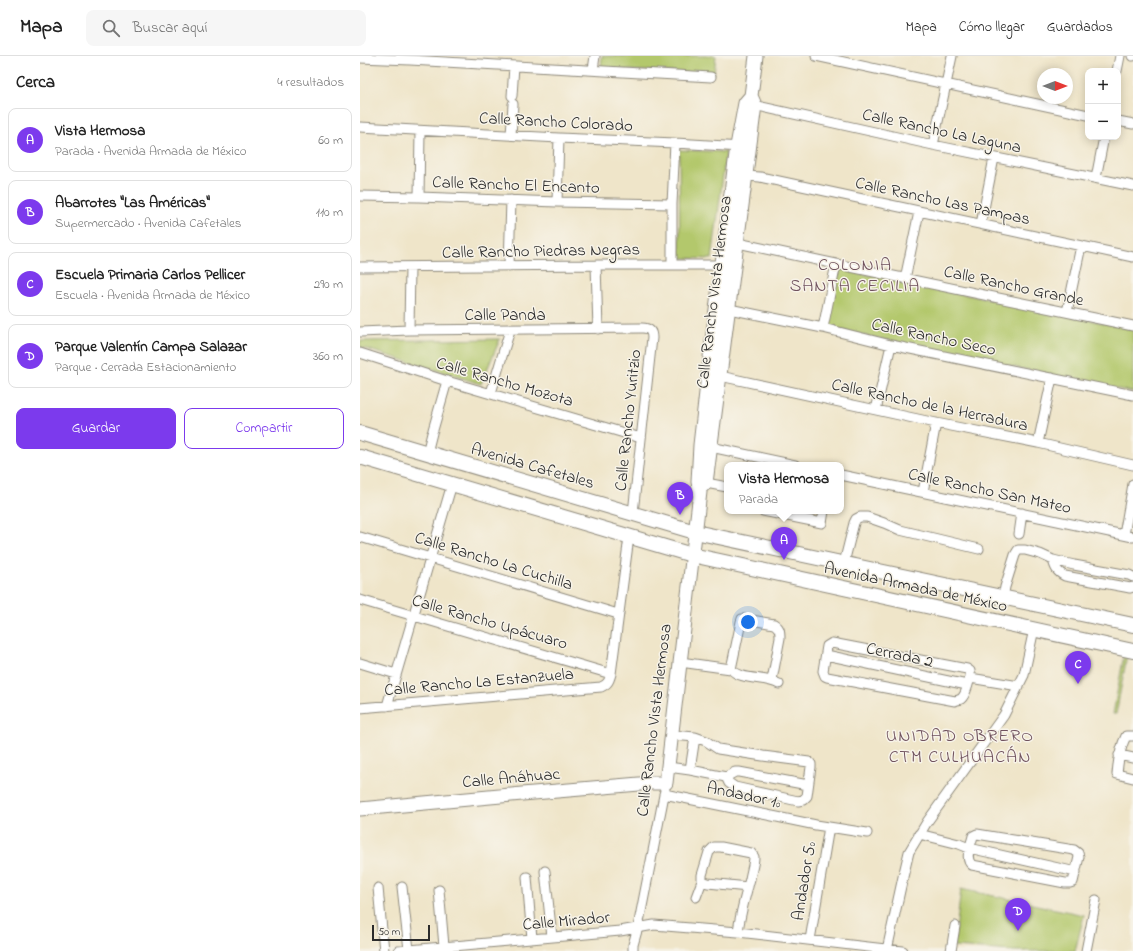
<!DOCTYPE html>
<html lang="es">
<head>
<meta charset="utf-8">
<style>
	:root { --surface:#fff; --page:#f6f6f6; --text:#222; --muted:#767676; --line:#e0e0e0; --accent:#7c3aed }
	body { margin:0; font-family:"Indie Flower",sans-serif; background:var(--page); color:var(--text) }
	.controls { position:absolute; right:12px; top:12px; display:grid; overflow:hidden; border-radius:8px; box-shadow:0 2px 10px #0003 }
	.controls button { width:36px; height:36px; display:grid; place-items:center; padding:0; border:0; border-bottom:1px solid var(--line); background:var(--surface); color:var(--text); font:20px sans-serif }
	.compass { position:absolute; left:677px; top:12px; width:36px; height:36px; border-radius:50%; background:var(--surface); box-shadow:0 2px 10px #0003; rotate:90deg }
	.scale { position:absolute; left:12px; bottom:10px; width:58px; box-sizing:border-box; padding-left:4px; border:2px solid #2b2b2b; border-top:0; font-size:11px; line-height:14px; white-space:nowrap; color:#2b2b2b; -webkit-text-stroke:3px #f7f3e8; paint-order:stroke }
	.you { position:absolute; left:388px; top:566px; width:14px; height:14px; margin:-10px; border:3px solid #fff; border-radius:50%; background:#1a73e8; box-shadow:0 0 0 6px #1a73e833 }
	.badge { display:grid; place-items:center; width:26px; height:26px; border-radius:50%; background:var(--accent); color:#fff; font-size:13px; font-weight:700 }
	.pin { position:absolute; translate:-50% -33px; filter:drop-shadow(0 1px 2px #0008) }
	.pin::after { content:''; position:absolute; top:21px; width:14px; height:12px; background:inherit; clip-path:polygon(0 0,100% 0,50% 100%) }
	.popup { position:absolute; left:364px; top:406px; width:120px; height:52px; box-sizing:border-box; display:grid; place-content:center; border-radius:8px; background:var(--surface); filter:drop-shadow(0 1px 3px #0005); font-size:13px; white-space:nowrap; color:var(--muted) }
	.popup b { font-size:15px; color:var(--text) }
	.popup::after { content:''; position:absolute; left:50%; top:100%; margin-left:-8px; border:8px solid transparent; border-top-color:var(--surface) }
	.list { margin:0; padding:0; list-style:none }
	h2 { display:flex; justify-content:space-between; align-items:center; height:52px; margin:0; padding:0 16px; font-size:17px }
	h2 small { font-size:13px; font-weight:400; color:var(--muted) }
	.list li { display:grid; grid-template-columns:26px 1fr auto; gap:12px; align-items:center; box-sizing:border-box; height:64px; margin:0 8px 8px; padding:0 8px; border:1px solid var(--line); border-radius:8px }
	.list b { display:block; font-size:15px; white-space:nowrap }
	.list p { margin:0; font-size:13px; white-space:nowrap; color:var(--muted) }
	.list em { font-size:13px; font-style:normal; color:var(--muted) }
	.actions { display:flex; gap:8px; padding:12px 16px }
	.actions a { flex:1; padding:9px 0; border:1px solid var(--accent); border-radius:8px; text-align:center; font-size:14px; color:var(--accent) }
	.actions .main { background:var(--accent); color:#fff }
	.icon { flex:none; width:22px; height:22px; fill:none; stroke:currentColor; stroke-width:2; stroke-linecap:round; stroke-linejoin:round }
	.map { position:relative; flex:none; width:773px; height:895px; overflow:hidden }
	header { display:flex; align-items:center; gap:24px; box-sizing:border-box; height:56px; padding:0 20px; background:var(--surface); border-bottom:1px solid var(--line) }
	header strong { font-size:19px }
	nav { display:flex; gap:22px; margin-inline-start:auto; font-size:14px }
	.search { width:280px; height:36px; background:var(--page); display:flex; align-items:center; gap:10px; box-sizing:border-box; padding:0 14px; border-radius:8px; color:var(--muted); font-size:15px }
	main { display:flex }
	aside { flex:1; background:var(--surface) }
	.map>svg:first-child { display:block }
	.green { fill:#b3c86c; stroke:#6f7a4c }
	.lines { fill:none; stroke-linecap:round; stroke-linejoin:round }
	.street-casing { stroke:#8d887a; stroke-width:11 }
	.secondary-casing { stroke:#8d887a; stroke-width:15 }
	.primary-casing { stroke:#8d887a; stroke-width:16 }
	.street { stroke:#fff; stroke-width:9 }
	.secondary { stroke:#fff; stroke-width:13 }
	.primary { stroke:#fff; stroke-width:14 }
	.labels { text-anchor:middle; stroke-width:3; stroke-linejoin:round; paint-order:stroke }
	.street-label { font-size:17px; fill:#2b2b2b; stroke:#f7f3e8 }
	.neighbourhood-label { font-size:18px; letter-spacing:1px; fill:#70525e; stroke:#f7f3e8 }
</style>
</head>
<body>
<header>
<strong>Mapa</strong>
<div class="search"><svg class="icon" aria-label="search" viewBox="0 0 24 24"><circle cx="10" cy="10" r="6"/><path d="M15 15l6 6"/></svg>Buscar aquí</div>
<nav><a>Mapa</a><a>Cómo llegar</a><a>Guardados</a></nav>
</header>
<main>
<aside>
<h2>Cerca<small>4 resultados</small></h2>
<ul class="list">
<li><span class="badge">A</span><div><b>Vista Hermosa</b><p>Parada · Avenida Armada de México</p></div><em>60 m</em></li>
<li><span class="badge">B</span><div><b>Abarrotes &quot;Las Américas&quot;</b><p>Supermercado · Avenida Cafetales</p></div><em>110 m</em></li>
<li><span class="badge">C</span><div><b>Escuela Primaria Carlos Pellicer</b><p>Escuela · Avenida Armada de México</p></div><em>290 m</em></li>
<li><span class="badge">D</span><div><b>Parque Valentín Campa Salazar</b><p>Parque · Cerrada Estacionamiento</p></div><em>360 m</em></li>
</ul>
<div class="actions"><a class="main">Guardar</a><a>Compartir</a></div>
</aside>
<div class="map">
<svg width="773" height="895" viewBox="0 0 773 895">
	<rect width="100%" height="100%" fill="#f7f3e8"/>
	<filter id="ink" filterUnits="userSpaceOnUse"><feTurbulence type="fractalNoise" baseFrequency=".025" numOctaves="2"/><feDisplacementMap in="SourceGraphic" scale="8" xChannelSelector="R" yChannelSelector="G"/><feConvolveMatrix kernelMatrix="1 2 1 2 8 2 1 2 1" color-interpolation-filters="sRGB"/></filter>
	<filter id="wash" filterUnits="userSpaceOnUse"><feTurbulence type="fractalNoise" baseFrequency=".012" numOctaves="4" result="noise"/><feDisplacementMap in="SourceGraphic" scale="16" xChannelSelector="R" yChannelSelector="G"/><feGaussianBlur stdDeviation="0.9" result="paint"/><feColorMatrix in="noise" values="0 0 0 0 0 0 0 0 0 0 0 0 0 0 0 0 0 1.4 0 .05"/><feComposite in="paint" operator="in"/></filter>
	<g filter="url(#wash)">
		<rect width="100%" height="100%" fill="#efe5c9"/>
		<!-- green -->
		<path class="green" d="M242,0H356L354,18L241,13Z
			M319,94L366,96L352,203L320,202Z
			M480,213L773,273V336L464,271Z
			M140,283L121,328L0,291V285Z
			M764,599L767,600L756,658H753Z
			M601,833L724,859L715,895H653L594,891Z"/>
	</g>
	<g filter="url(#ink)">
		<g class="lines">
			<defs>
				<path id="street" d="M456,0L728,59
					M772,0H773
					M0,2L50,4L351,21
					M233,14L235,0
					M757,15L760,0
					M152,40L154,10
					M389,48L573,89L773,130
					M758,65L773,68
					M0,71L199,82L315,87L382,91
					M151,79L153,48
					M573,89L592,0
					M386,120L400,121L773,201
					M736,122L744,81
					M0,140L59,141L197,146L312,148
					M59,141L60,75
					M197,146L199,82
					M621,168L634,102
					M373,186L476,208L773,270
					M236,209L238,273
					M312,209V148L315,87
					M149,210L151,144
					M0,211L236,209H362
					M545,223L559,156
					M369,253L463,272L531,289L773,339
					M707,256L721,190
					M463,272L476,208
					M49,274L50,211
					M0,276L49,274L282,272C289,272 292,275 292,282L273,457
					M0,297L87,325L281,382
					M360,320L576,367L678,387L773,409
					M131,337L150,274
					M516,354L531,289
					M73,374L87,325
					M678,387L692,322
					M346,390L435,409
					M67,397L72,377
					M481,419L773,481
					M341,426L367,431
					M563,436L576,367
					M403,455L462,467L464,455
					M659,478L662,457
					M764,479L773,428
					M0,481L258,558
					M693,504C695,512 697,516 705,520L765,531L770,532L773,531
					M484,507L494,467L496,463L500,461H507L524,467L540,474L619,493
					M643,542L645,531L655,499L658,494H665L680,498L693,504L714,509L769,519L773,521
					M0,544L251,618
					M472,587L607,613L610,615C611,621 606,639 601,643C599,644 597,644 595,645L467,621L465,620L463,615L467,590Z
					M466,599L607,629
					M320,606L371,613C381,625 405,620 419,628
					M0,607L36,618
					M371,613L381,566L382,563H386L414,568C420,572 420,575 420,582L412,624
					M610,622L659,630
					M27,650L92,428
					M0,652L241,631C248,628 249,625 251,618L269,481
					M312,679L335,681
					M773,680H766C760,692 758,706 757,718L773,722
					M759,699L773,702
					M308,711L330,714L366,721L369,727L375,731L438,745L443,744L447,740L451,711V708L449,706L403,700L358,693L346,685L335,681L330,714
					M366,721L375,716H379L448,729
					M304,738L456,769L507,777
					M559,778L599,788L609,792L716,816
					M617,778L714,794L718,797L719,801L713,826L710,827H705L612,809C604,803 611,789 613,780Z
					M185,815L192,881
					M167,821L172,883
					M42,831L49,894
					M18,832L24,895
					M79,834L84,890
					M336,841L342,825
					M378,876C380,858 385,841 390,823C391,816 394,808 394,801L391,797L361,791H354L349,796L342,819V825L348,827L388,831
					M450,884L469,771
					M527,894L543,821L549,796L567,766L644,659L664,619L674,573
					M38,895L260,875L294,869L378,876L543,895
					M273,895V889L278,871L305,734
					M591,895L595,870
					M726,895L736,844"/>
				<path id="secondary" d="M344,429L346,427L395,49L391,40L396,0
					M0,753L162,738L291,727H306L340,436L338,426L340,389L352,284L365,184L377,90L385,47L391,40"/>
				<path id="primary" d="M0,377L335,476L773,569
					M0,401L332,499L773,595"/>
			</defs>
			<!-- street casing -->
			<use href="#street" class="street-casing"/>
			<!-- secondary casing -->
			<use href="#secondary" class="secondary-casing"/>
			<!-- primary casing -->
			<use href="#primary" class="primary-casing"/>
			<!-- street -->
			<use href="#street" class="street"/>
			<!-- secondary -->
			<use href="#secondary" class="secondary"/>
			<!-- primary -->
			<use href="#primary" class="primary"/>
		</g>
	</g>
	<g class="labels">
		<!-- street labels -->
		<g class="street-label">
			<text transform="translate(196 65) rotate(3)" y="6">Calle Rancho Colorado</text>
			<text transform="translate(582 74) rotate(12)" y="6">Calle Rancho La Laguna</text>
			<text transform="translate(156 128) rotate(2)" y="6">Calle Rancho El Encanto</text>
			<text transform="translate(583 144) rotate(12)" y="6">Calle Rancho Las Pampas</text>
			<text transform="translate(181 194) rotate(-1)" y="6">Calle Rancho Piedras Negras</text>
			<text transform="translate(654 229) rotate(12)" y="6">Calle Rancho Grande</text>
			<text transform="translate(353 236) rotate(-83)" y="6">Calle Rancho Vista Hermosa</text>
			<text x="145" y="264">Calle Panda</text>
			<text transform="translate(574 280) rotate(12)" y="6">Calle Rancho Seco</text>
			<text transform="translate(145 325) rotate(16)" y="6">Calle Rancho Mozota</text>
			<text transform="translate(570 348) rotate(12)" y="6">Calle Rancho de la Herradura</text>
			<text transform="translate(267 364) rotate(-84)" y="6">Calle Rancho Yuritzio</text>
			<text transform="translate(173 409) rotate(16)" y="6">Avenida Cafetales</text>
			<text transform="translate(630 434) rotate(12)" y="6">Calle Rancho San Mateo</text>
			<text transform="translate(134 504) rotate(17)" y="6">Calle Rancho La Cuchilla</text>
			<text transform="translate(556 530) rotate(12)" y="6">Avenida Armada de México</text>
			<text transform="translate(130 565) rotate(16)" y="6">Calle Rancho Upácuaro</text>
			<text transform="translate(540 598) rotate(12)" y="6">Cerrada 2</text>
			<text transform="translate(119 625) rotate(-5)" y="6">Calle Rancho La Estanzuela</text>
			<text transform="translate(293 664) rotate(-83)" y="6">Calle Rancho Vista Hermosa</text>
			<text transform="translate(151 721) rotate(-5)" y="6">Calle Anáhuac</text>
			<text transform="translate(384 738) rotate(12)" y="6">Andador 1º</text>
			<text transform="translate(443 825) rotate(-81)" y="6">Andador 5º</text>
			<text transform="translate(206 864) rotate(-5)" y="6">Calle Mirador</text>
		</g>
		<!-- neighbourhood labels -->
		<g class="neighbourhood-label">
			<text x="495" y="214">COLONIA<tspan x="495" dy="21">SANTA CECILIA</tspan></text>
			<text x="600" y="685">UNIDAD OBRERO<tspan x="600" dy="21">CTM CULHUACÁN</tspan></text>
		</g>
	</g>
</svg>
<div class="controls">
<button>+</button>
<button>−</button>
</div>
<svg class="compass" viewBox="-18 -18 36 36"><path d="M0-13l5 13h-10z" fill="#e53935"/><path d="M0 13l5-13h-10z" fill="#767676"/></svg>
<div class="scale">50 m</div>
<div class="you"></div>
<div class="pin badge" style="left:424px;top:504px">A</div>
<div class="popup"><b>Vista Hermosa</b>Parada</div>
<div class="pin badge" style="left:320px;top:459px">B</div>
<div class="pin badge" style="left:718px;top:628px">C</div>
<div class="pin badge" style="left:658px;top:875px">D</div>
</div>
</main>
</body>
</html>
